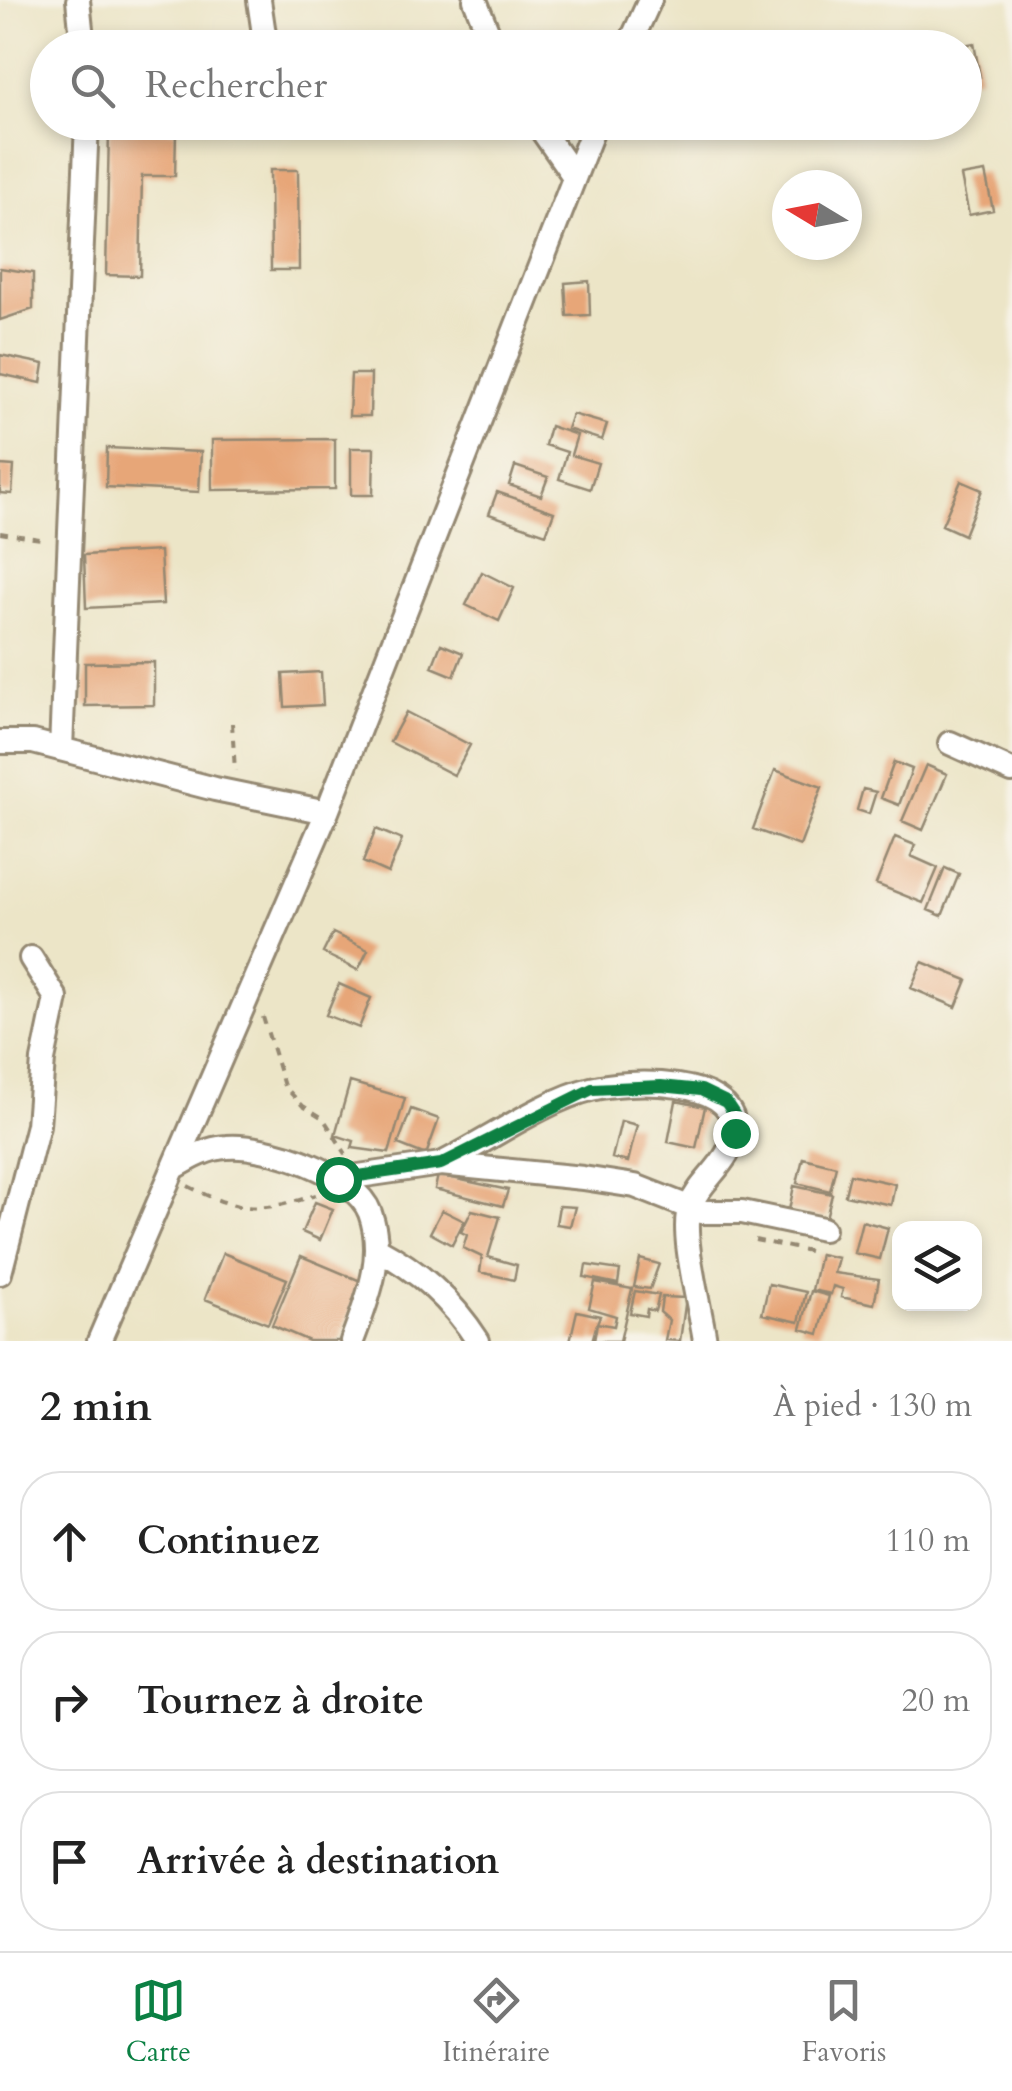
<!DOCTYPE html>
<html lang="fr">
<head>
<meta charset="utf-8">
<style>
	:root { --surface:#fff; --page:#f6f6f6; --text:#222; --muted:#767676; --line:#e0e0e0; --accent:#0b8043 }
	body { margin:0; font-family:Cardo,serif; background:var(--page); color:var(--text) }
	.controls { position:absolute; right:30px; bottom:30px; display:grid; overflow:hidden; border-radius:20px; box-shadow:0 5px 15px #0003 }
	.controls button { width:90px; height:90px; display:grid; place-items:center; padding:0; border:0; border-bottom:2px solid var(--line); background:var(--surface); color:var(--text); font:50px sans-serif }
	.compass { position:absolute; left:772px; top:170px; width:90px; height:90px; border-radius:50%; background:var(--surface); box-shadow:0 5px 15px #0003; rotate:280deg }
	.stop { position:absolute; width:30px; height:30px; margin:-22px; border:8px solid #0b8043; border-radius:50%; background:#fff }
	.stop.end { background:#0b8043; border-color:#fff; box-shadow:0 2px 10px #0008 }
	.list { margin:0; padding:0; list-style:none }
	h2 { display:flex; justify-content:space-between; align-items:center; height:130px; margin:0; padding:0 40px; font-size:42px }
	h2 small { font-size:32px; font-weight:400; color:var(--muted) }
	.list li { display:grid; grid-template-columns:65px 1fr auto; gap:30px; align-items:center; box-sizing:border-box; height:140px; margin:0 20px 20px; padding:0 20px; border:2px solid var(--line); border-radius:40px }
	.list b { display:block; font-size:38px; white-space:nowrap }
	.list em { font-size:32px; font-style:normal; color:var(--muted) }
	.icon { flex:none; width:55px; height:55px; fill:none; stroke:currentColor; stroke-width:2; stroke-linecap:round; stroke-linejoin:round }
	.map { position:relative; flex:none; width:1012px; height:1341px; overflow:hidden }
	.search { position:absolute; background:var(--surface); box-shadow:0 5px 15px #0003; left:30px; right:30px; top:30px; height:110px; display:flex; align-items:center; gap:25px; box-sizing:border-box; padding:0 35px; border-radius:55px; color:var(--muted); font-size:38px }
	.sheet { height:610px; background:var(--surface) }
	nav { display:flex; justify-content:space-around; align-items:center; box-sizing:border-box; height:140px; border-top:2px solid var(--line); background:var(--surface); font-size:28px; color:var(--muted) }
	nav a { display:grid; justify-items:center; gap:5px }
	nav .on { color:var(--accent) }
	.map>svg:first-child { display:block }
	.building { fill:#e7a678 }
	.lines { fill:none; stroke-linecap:round; stroke-linejoin:round }
	.minor-casing { stroke:#948872; stroke-width:28 }
	.path { stroke:#948872; stroke-width:4; stroke-dasharray:8 8; stroke-linecap:butt }
	.minor { stroke:#fff; stroke-width:22 }
	.route { stroke:#0b8043; stroke-width:12 }
</style>
</head>
<body>
<div class="map">
<svg width="1012" height="1341" viewBox="0 0 1012 1341">
	<rect width="100%" height="100%" fill="#f7f3e8"/>
	<filter id="ink" filterUnits="userSpaceOnUse"><feTurbulence type="fractalNoise" baseFrequency=".01" numOctaves="2"/><feDisplacementMap in="SourceGraphic" scale="20" xChannelSelector="R" yChannelSelector="G"/><feConvolveMatrix kernelMatrix="1 2 1 2 8 2 1 2 1" color-interpolation-filters="sRGB"/></filter>
	<filter id="wash" filterUnits="userSpaceOnUse"><feTurbulence type="fractalNoise" baseFrequency=".0048" numOctaves="4" result="noise"/><feDisplacementMap in="SourceGraphic" scale="40" xChannelSelector="R" yChannelSelector="G"/><feGaussianBlur stdDeviation="2.25" result="paint"/><feColorMatrix in="noise" values="0 0 0 0 0 0 0 0 0 0 0 0 0 0 0 0 0 1.4 0 .05"/><feComposite in="paint" operator="in"/></filter>
	<g filter="url(#wash)">
		<rect width="100%" height="100%" fill="#ece5c7"/>
		<g id="blocks">
			<!-- building -->
			<path class="building" d="M974,43L980,77L964,80V45Z
				M109,130L176,131L175,176H142L140,276L106,275Z
				M270,170H298L299,270H271Z
				M985,172L993,210L969,215L961,176Z
				M0,268L33,273V309L0,320Z
				M589,281L590,315L567,316L565,283Z
				M0,355L44,364L41,383L0,374Z
				M351,374H371L370,416H349Z
				M572,414L607,424L602,440L567,429Z
				M550,426L577,435L571,455L598,463L590,489L559,479L567,452L545,445Z
				M335,439V489L212,490V440Z
				M107,448L201,452L199,492L106,487Z
				M351,448H374L373,495H351Z
				M0,465L14,466L12,494L0,493Z
				M515,466L548,477L541,496L509,485Z
				M961,481L982,490L964,535L942,525Z
				M497,492L554,512L546,534L489,514Z
				M160,551L163,604L86,608L84,555Z
				M482,572L514,588L499,621L466,605Z
				M441,644L463,653L454,676L432,667Z
				M154,662V705L85,706V663Z
				M321,672L323,705L285,707L283,674Z
				M406,712L470,745L454,775L390,742Z
				M894,762L912,769L899,805L881,798Z
				M926,765L947,774L923,830L902,821Z
				M775,770L822,787L800,846L753,829Z
				M863,789L876,792L869,814L857,810Z
				M376,829L402,840L388,873L363,862Z
				M895,837L915,845L911,856L938,868L923,903L876,884Z
				M945,868L959,874L942,916L928,910Z
				M333,933L368,950L358,970L323,953Z
				M922,962L967,980L956,1007L911,988Z
				M339,984L371,998L359,1028L326,1015Z
				M350,1082L405,1098L389,1153L352,1148L354,1141L335,1135Z
				M676,1101L705,1107L696,1148L668,1142Z
				M411,1109L439,1119L426,1155L398,1144Z
				M621,1121L637,1125L628,1162L612,1158Z
				M803,1158L836,1166L830,1191L797,1183Z
				M850,1174L895,1184L891,1205L845,1195Z
				M438,1175L508,1190L503,1206L435,1189Z
				M794,1186L832,1194L826,1218L789,1210Z
				M315,1202L333,1209L320,1240L302,1232Z
				M559,1206L575,1207L570,1226L556,1224Z
				M442,1210L464,1221L452,1245L430,1233Z
				M472,1210L500,1217L488,1257L517,1265L514,1280L480,1272L482,1257L463,1248L467,1235L461,1232Z
				M862,1221L888,1228L880,1259L854,1253Z
				M223,1253L287,1279L268,1324L205,1299Z
				M820,1254L838,1258L834,1273L879,1279L874,1304L841,1297L843,1289L833,1286L831,1294L812,1290Z
				M301,1256L363,1282L339,1341H309L272,1325Z
				M640,1259L659,1264L650,1289L634,1287Z
				M586,1265L620,1270L618,1284L584,1277Z
				M595,1282L632,1289L620,1341H594L597,1323L592,1341H570L577,1311L600,1316L597,1323L614,1326L616,1316L589,1308Z
				M769,1284L806,1292L799,1322L762,1314Z
				M635,1291L659,1295L655,1311L647,1309L646,1316L630,1313Z
				M811,1291L829,1296L819,1334L801,1329Z
				M662,1297L686,1298L680,1341L665,1340L669,1320L660,1312Z"/>
		</g>
	</g>
	<g filter="url(#ink)">
		<use href="#blocks" fill-opacity="0" stroke="#948872" stroke-width="2.5"/>
		<g class="lines">
			<defs>
				<path id="minor" d="M78,0L83,48
					M259,0L266,48
					M475,0L494,48
					M628,48L650,0
					M536,122L573,175
					M0,742H33L215,789L327,812
					M950,743L1012,771
					M61,749L87,122
					M441,1164C484,1143 545,1100 591,1089C627,1080 735,1076 734,1129C734,1161 701,1178 690,1206C679,1231 701,1310 705,1341
					M177,1166C192,1157 208,1148 227,1147C267,1144 355,1173 370,1213C386,1257 367,1300 352,1341
					M338,1179L441,1164L583,1178L635,1186L701,1212H742L823,1229
					M376,1248C419,1271 451,1299 478,1341
					M0,1273L38,1125L43,1060L56,998L31,958
					M99,1341L327,812L596,122"/>
			</defs>
			<!-- minor casing -->
			<use href="#minor" class="minor-casing"/>
			<!-- path -->
			<path class="path" d="M0,533L47,540
				M232,723L235,771
				M263,1017L284,1086L303,1106L323,1118L346,1154
				M188,1186C240,1213 260,1213 316,1195
				M755,1240L809,1251"/>
			<!-- minor -->
			<use href="#minor" class="minor"/>
		</g>
	</g>
	<g class="lines" filter="url(#ink)">
		<!-- route -->
		<path class="route" d="M338,1179L441,1164L592,1089L661,1086L701,1090L726,1102L734,1114L735,1133"/>
	</g>
</svg>
<div class="controls">
<button><svg class="icon" aria-label="layers" viewBox="0 0 24 24"><path d="M12 4l9 5-9 5-9-5zM3 14l9 5 9-5"/></svg></button>
</div>
<svg class="compass" viewBox="-18 -18 36 36"><path d="M0-13l5 13h-10z" fill="#e53935"/><path d="M0 13l5-13h-10z" fill="#767676"/></svg>
<div class="stop" style="left:338px;top:1179px"></div>
<div class="stop end" style="left:735px;top:1133px"></div>
<div class="search"><svg class="icon" aria-label="search" viewBox="0 0 24 24"><circle cx="10" cy="10" r="6"/><path d="M15 15l6 6"/></svg>Rechercher</div>
</div>
<section class="sheet">
<h2>2 min<small>À pied · 130 m</small></h2>
<ul class="list">
<li><svg class="icon" aria-label="ahead" viewBox="0 0 24 24"><path d="M12 20V5M6 11l6-6 6 6"/></svg><div><b>Continuez</b></div><em>110 m</em></li>
<li><svg class="icon" aria-label="right" viewBox="0 0 24 24"><path d="M7 20v-9h11M14 6l5 5-5 5"/></svg><div><b>Tournez à droite</b></div><em>20 m</em></li>
<li><svg class="icon" aria-label="arrive" viewBox="0 0 24 24"><path d="M6 21V4h12l-3 4 3 4H6"/></svg><div><b>Arrivée à destination</b></div></li>
</ul>
</section>
<nav>
<a class="on"><svg class="icon" aria-label="map" viewBox="0 0 24 24"><path d="M3 6l6-2 6 2 6-2v14l-6 2-6-2-6 2zM9 4v14M15 6v14"/></svg>Carte</a>
<a><svg class="icon" aria-label="directions" viewBox="0 0 24 24"><path d="M12 3l9 9-9 9-9-9zM9 14v-3h6M13 9l2 2-2 2"/></svg>Itinéraire</a>
<a><svg class="icon" aria-label="saved" viewBox="0 0 24 24"><path d="M7 4h10v16l-5-4-5 4z"/></svg>Favoris</a>
</nav>
</body>
</html>
